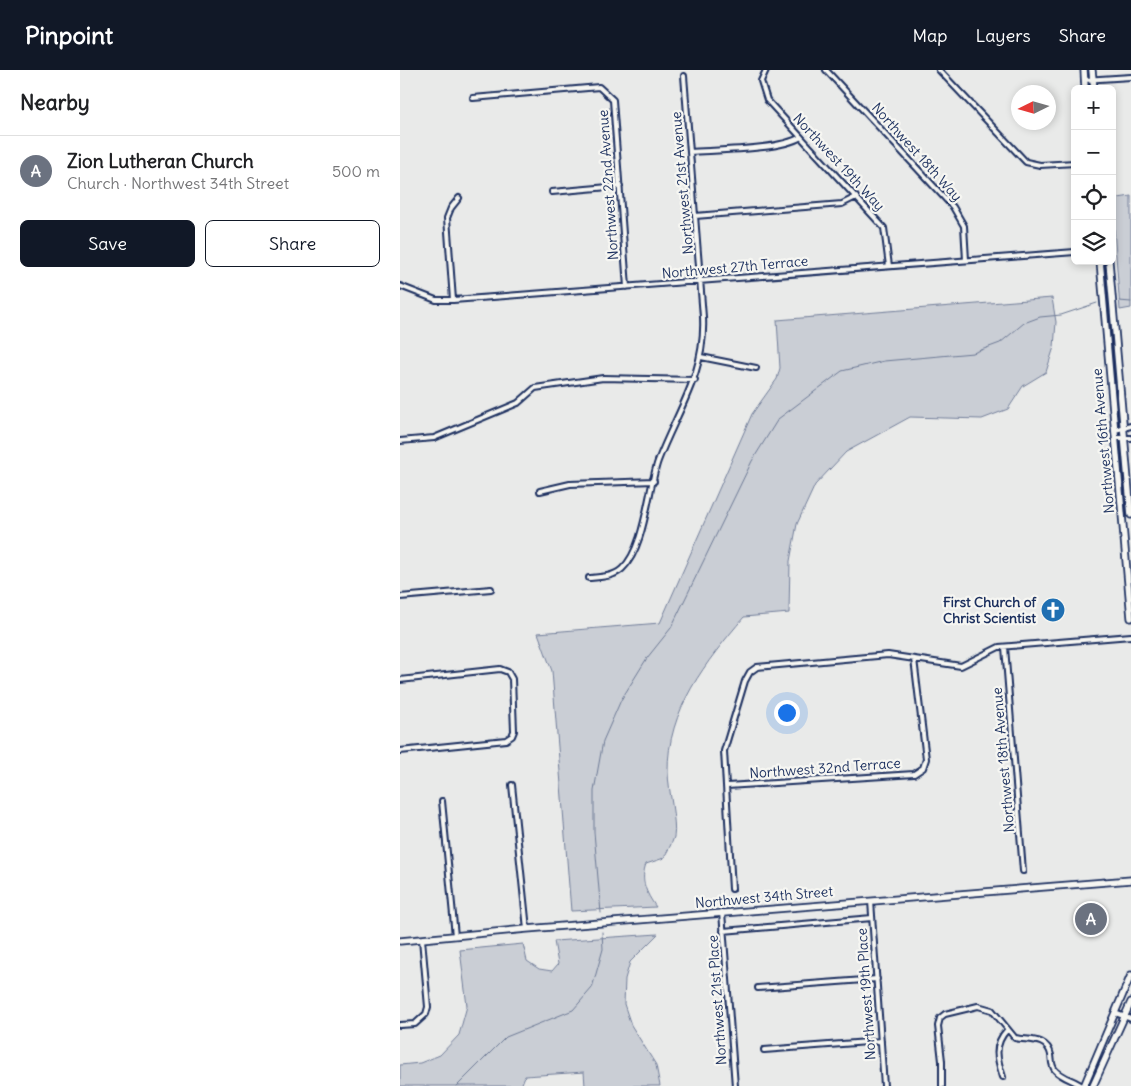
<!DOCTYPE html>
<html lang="en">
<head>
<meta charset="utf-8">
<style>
	:root { --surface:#fff; --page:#f6f6f6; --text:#202124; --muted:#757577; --line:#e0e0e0; --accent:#111827 }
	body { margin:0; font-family:Delius,sans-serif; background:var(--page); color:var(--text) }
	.controls { position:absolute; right:15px; top:15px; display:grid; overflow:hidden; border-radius:8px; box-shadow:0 2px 8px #0003 }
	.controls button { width:45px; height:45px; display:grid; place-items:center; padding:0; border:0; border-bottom:1px solid var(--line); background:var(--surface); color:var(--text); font:25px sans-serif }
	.compass { position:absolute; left:611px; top:15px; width:45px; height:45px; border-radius:50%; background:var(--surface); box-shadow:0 2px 8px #0003; rotate:265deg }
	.you { position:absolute; left:386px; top:642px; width:18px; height:18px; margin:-12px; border:4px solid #fff; border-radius:50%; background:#1a73e8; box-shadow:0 0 0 8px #1a73e833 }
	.badge { display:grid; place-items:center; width:32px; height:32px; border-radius:50%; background:var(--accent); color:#fff; font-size:16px; font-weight:700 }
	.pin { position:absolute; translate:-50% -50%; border:2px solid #fff; box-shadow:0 1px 5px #0006 }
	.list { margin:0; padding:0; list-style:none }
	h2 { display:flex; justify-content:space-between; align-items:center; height:65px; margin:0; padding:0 20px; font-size:21px }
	h2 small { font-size:16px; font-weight:400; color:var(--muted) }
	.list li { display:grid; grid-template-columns:32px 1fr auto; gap:15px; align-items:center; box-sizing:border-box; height:70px; padding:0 20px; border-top:1px solid var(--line) }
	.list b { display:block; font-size:19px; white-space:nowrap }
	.list p { margin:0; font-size:16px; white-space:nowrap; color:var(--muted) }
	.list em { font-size:16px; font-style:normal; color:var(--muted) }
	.actions { display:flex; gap:10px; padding:15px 20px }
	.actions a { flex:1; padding:11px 0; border:1px solid var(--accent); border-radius:8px; text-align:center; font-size:18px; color:var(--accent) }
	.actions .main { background:var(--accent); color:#fff }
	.icon { flex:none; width:28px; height:28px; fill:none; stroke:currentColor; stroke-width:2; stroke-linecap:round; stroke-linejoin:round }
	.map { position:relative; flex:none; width:731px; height:1016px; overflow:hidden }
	header { display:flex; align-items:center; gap:30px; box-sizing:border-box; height:70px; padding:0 25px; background:var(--accent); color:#fff }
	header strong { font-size:24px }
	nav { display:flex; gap:28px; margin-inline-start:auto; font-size:18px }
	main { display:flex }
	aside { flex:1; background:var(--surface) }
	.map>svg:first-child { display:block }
	.green { fill:#caced5; stroke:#727e9a }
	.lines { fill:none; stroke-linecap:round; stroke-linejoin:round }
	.stream { stroke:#6c7995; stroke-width:1 }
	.minor-casing { stroke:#1b2f5e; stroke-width:8 }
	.secondary-casing { stroke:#1b2f5e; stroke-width:9 }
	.minor { stroke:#f6f6f2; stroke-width:4 }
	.secondary { stroke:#f6f6f2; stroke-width:5.5 }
	.labels { text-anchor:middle; stroke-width:4.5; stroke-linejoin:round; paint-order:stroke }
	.street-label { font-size:14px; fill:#1b2f5e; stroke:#f6f6f2 }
	.poi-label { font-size:14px; font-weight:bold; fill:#1b2f5e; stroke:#f6f6f2; text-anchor:end }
</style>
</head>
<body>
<header>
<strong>Pinpoint</strong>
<nav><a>Map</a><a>Layers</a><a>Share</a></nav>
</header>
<main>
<aside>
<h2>Nearby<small></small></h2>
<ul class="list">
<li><span class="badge" style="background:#6b7280">A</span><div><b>Zion Lutheran Church</b><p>Church · Northwest 34th Street</p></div><em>500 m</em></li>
</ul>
<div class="actions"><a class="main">Save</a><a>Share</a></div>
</aside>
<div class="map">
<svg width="731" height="1016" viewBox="0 0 731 1016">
	<rect width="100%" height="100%" fill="#e9eae9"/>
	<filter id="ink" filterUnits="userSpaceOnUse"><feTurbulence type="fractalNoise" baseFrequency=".02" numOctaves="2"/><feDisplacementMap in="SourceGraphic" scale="10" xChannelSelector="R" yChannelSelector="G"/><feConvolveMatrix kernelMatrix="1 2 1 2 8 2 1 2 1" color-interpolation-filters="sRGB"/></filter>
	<g filter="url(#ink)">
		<!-- green -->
		<path class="green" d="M731,126V238L720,240L712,129Z
			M652,228L656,252L654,277L646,302L623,316L608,339L582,349L510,347L446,382L415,415L397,454L390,491L389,543L344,547C306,592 267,640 268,702C268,719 277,752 274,767C272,774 267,781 264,788L246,794C240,810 246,823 256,837L171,841L152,601L138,563L260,553L352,344L377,309L380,298L377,250Z
			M258,864L230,892L225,909L224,934L231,955L256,995L260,1016H185L184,1002L125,1006L121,1016H0V995L20,993L40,985L59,965L67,936L60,880L123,874L127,891L139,899L152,901L158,894L154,871Z"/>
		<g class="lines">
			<!-- stream -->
			<path class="stream" d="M719,231L731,232
				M201,843L194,762V721L203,671L221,630L247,588L271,558L352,391L378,349L442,301L484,291L573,283L600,273L624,253L640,247L661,245L697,233
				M57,1016L106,967L173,940L192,918L203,879L202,862"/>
			<defs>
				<path id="minor" d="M366,0L361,11L367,30L484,158L489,196
					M426,0L553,137L564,156L566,190
					M539,0L626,92L640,95L675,93
					M684,10L731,7
					M73,28L199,17L213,30L227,217
					M290,82C317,80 380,80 401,67
					M152,122L220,116
					M295,146L442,134L456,127
					M0,216L36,230H53L675,182
					M53,230L47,148L51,138L59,128
					M301,287L356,298
					M715,360L731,356
					M715,368H731
					M0,371L34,368L118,333L135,318L203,308L295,310
					M140,421L170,414L254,411
					M189,508C201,507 213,507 222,499C245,478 248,419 258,391C277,341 306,303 303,247L284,6
					M0,527L91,519
					M605,577L623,801
					M0,610L100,599L108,602L112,609L114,661L112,666L106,670L0,681
					M112,715L127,859
					M327,716L514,704L523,698L526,689L514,589
					M42,731L55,866
					M332,819L324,681L345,611L350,602L357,597L488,585L561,596L599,577L731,566
					M471,831L484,1016
					M322,842L335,1016
					M323,861L472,848
					M358,918L477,909
					M715,943L731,949
					M0,955L15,954L26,944L28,937L22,869
					M364,980L481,971
					M603,1007C597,989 593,975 607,960
					M542,1016V991L538,956L540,948L545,944L578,936L592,940L615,968C629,971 647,967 651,985C652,991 651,995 655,1000C662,1008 674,1010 682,1016"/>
				<path id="secondary" d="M684,0L685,19
					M692,0L694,19
					M700,191L731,548
					M709,191L731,445
					M0,871L127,859L731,810
					M684,1016L731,905
					M693,1016L731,932"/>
			</defs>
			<!-- minor casing -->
			<use href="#minor" class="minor-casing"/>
			<!-- secondary casing -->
			<use href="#secondary" class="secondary-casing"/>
			<!-- minor -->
			<use href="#minor" class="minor"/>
			<!-- secondary -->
			<use href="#secondary" class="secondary"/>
		</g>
	</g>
	<!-- icons -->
	<defs>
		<symbol id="church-disc" viewBox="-11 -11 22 22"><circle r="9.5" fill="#1f6fb2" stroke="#f6f6f2"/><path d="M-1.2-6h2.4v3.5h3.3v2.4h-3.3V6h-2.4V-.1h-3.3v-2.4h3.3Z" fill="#fff"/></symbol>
	</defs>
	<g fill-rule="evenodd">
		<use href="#church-disc" x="639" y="526" width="28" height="28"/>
	</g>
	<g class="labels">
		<!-- street labels -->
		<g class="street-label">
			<text transform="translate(517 82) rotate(48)" y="5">Northwest 18th Way</text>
			<text transform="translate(439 92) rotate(47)" y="5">Northwest 19th Way</text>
			<text transform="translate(282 113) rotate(-95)" y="5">Northwest 21st Avenue</text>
			<text transform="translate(208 115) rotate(-94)" y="5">Northwest 22nd Avenue</text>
			<text transform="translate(335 197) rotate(-5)" y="5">Northwest 27th Terrace</text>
			<text transform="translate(703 371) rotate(-95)" y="5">Northwest 16th Avenue</text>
			<text transform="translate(603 690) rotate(-95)" y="5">Northwest 18th Avenue</text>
			<text transform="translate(425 698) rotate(-4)" y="5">Northwest 32nd Terrace</text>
			<text transform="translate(364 827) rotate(-5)" y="5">Northwest 34th Street</text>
			<text transform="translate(466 924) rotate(-94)" y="5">Northwest 19th Place</text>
			<text transform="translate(317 930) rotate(-94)" y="5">Northwest 21st Place</text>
		</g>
		<!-- poi labels -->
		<g class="poi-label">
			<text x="636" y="537">First Church of<tspan x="636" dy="16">Christ Scientist</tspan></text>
		</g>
	</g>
</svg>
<div class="controls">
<button>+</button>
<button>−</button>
<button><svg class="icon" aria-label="locate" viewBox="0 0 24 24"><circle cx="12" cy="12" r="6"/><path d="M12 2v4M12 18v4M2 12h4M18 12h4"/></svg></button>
<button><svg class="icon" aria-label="layers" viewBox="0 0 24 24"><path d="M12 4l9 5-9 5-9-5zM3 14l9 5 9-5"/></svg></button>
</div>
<svg class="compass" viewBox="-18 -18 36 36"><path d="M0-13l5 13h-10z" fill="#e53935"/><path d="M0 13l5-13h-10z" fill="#757577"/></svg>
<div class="you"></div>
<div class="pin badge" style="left:691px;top:849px;background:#6b7280">A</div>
</div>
</main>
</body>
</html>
